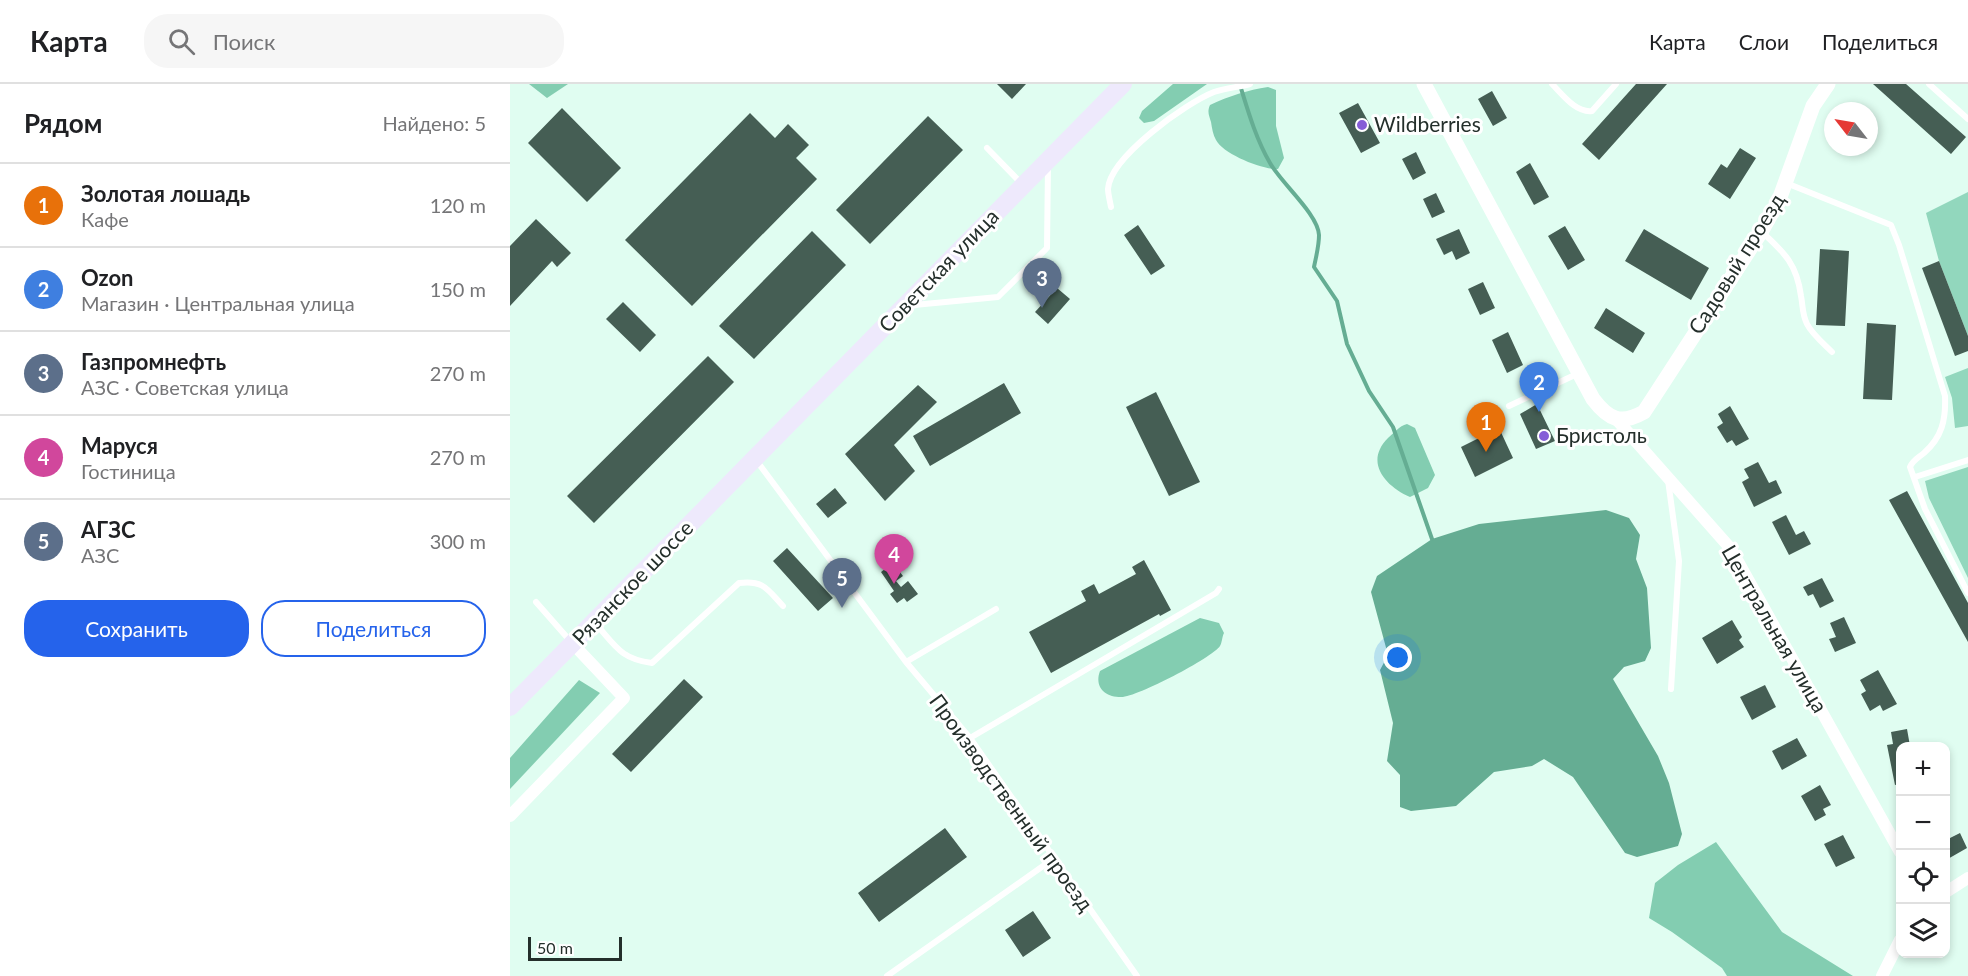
<!DOCTYPE html>
<html lang="ru">
<head>
<meta charset="utf-8">
<style>
	:root { --surface:#fff; --page:#f6f6f6; --text:#202124; --muted:#757577; --line:#e0e0e0; --accent:#2563eb }
	body { margin:0; font-family:Lato,sans-serif; background:var(--page); color:var(--text) }
	.controls { position:absolute; right:18px; bottom:18px; display:grid; overflow:hidden; border-radius:12px; box-shadow:0 3px 9px #0003 }
	.controls button { width:54px; height:54px; display:grid; place-items:center; padding:0; border:0; border-bottom:2px solid var(--line); background:var(--surface); color:var(--text); font:30px sans-serif }
	.compass { position:absolute; left:1314px; top:18px; width:54px; height:54px; border-radius:50%; background:var(--surface); box-shadow:0 3px 9px #0003; rotate:301deg }
	.scale { position:absolute; left:18px; bottom:15px; width:94px; box-sizing:border-box; padding-left:6px; border:3px solid #242f2b; border-top:0; font-size:16px; line-height:21px; white-space:nowrap; color:#242f2b; -webkit-text-stroke:4px #fff; paint-order:stroke }
	.you { position:absolute; left:888px; top:574px; width:21px; height:21px; margin:-15px; border:4px solid #fff; border-radius:50%; background:#1a73e8; box-shadow:0 0 0 9px #1a73e833 }
	.badge { display:grid; place-items:center; width:39px; height:39px; border-radius:50%; background:var(--accent); color:#fff; font-size:20px; font-weight:700 }
	.pin { position:absolute; translate:-50% -50px; filter:drop-shadow(0 2px 3px #0008) }
	.pin::after { content:''; position:absolute; top:32px; width:21px; height:18px; background:inherit; clip-path:polygon(0 0,100% 0,50% 100%) }
	.list { margin:0; padding:0; list-style:none }
	h2 { display:flex; justify-content:space-between; align-items:center; height:78px; margin:0; padding:0 24px; font-size:26px }
	h2 small { font-size:20px; font-weight:400; color:var(--muted) }
	.list li { display:grid; grid-template-columns:39px 1fr auto; gap:18px; align-items:center; box-sizing:border-box; height:84px; padding:0 24px; border-top:2px solid var(--line) }
	.list b { display:block; font-size:22px; white-space:nowrap }
	.list p { margin:0; font-size:20px; white-space:nowrap; color:var(--muted) }
	.list em { font-size:20px; font-style:normal; color:var(--muted) }
	.actions { display:flex; gap:12px; padding:18px 24px }
	.actions a { flex:1; padding:14px 0; border:2px solid var(--accent); border-radius:24px; text-align:center; font-size:21px; color:var(--accent) }
	.actions .main { background:var(--accent); color:#fff }
	.icon { flex:none; width:33px; height:33px; fill:none; stroke:currentColor; stroke-width:2; stroke-linecap:round; stroke-linejoin:round }
	.map { position:relative; flex:none; width:1458px; height:892px; overflow:hidden }
	header { display:flex; align-items:center; gap:36px; box-sizing:border-box; height:84px; padding:0 30px; background:var(--surface); border-bottom:2px solid var(--line) }
	header strong { font-size:28px }
	nav { display:flex; gap:33px; margin-inline-start:auto; font-size:21px }
	.search { width:420px; height:54px; background:var(--page); display:flex; align-items:center; gap:15px; box-sizing:border-box; padding:0 21px; border-radius:24px; color:var(--muted); font-size:22px }
	main { display:flex }
	aside { flex:1; background:var(--surface) }
	.map>svg:first-child { display:block }
	.green { fill:#92d7bd }
	.forest { fill:#83cdb1 }
	.water { fill:#65ad93 }
	.lines { fill:none; stroke-linecap:round; stroke-linejoin:round }
	.stream { stroke:#65ad93; stroke-width:4 }
	.building { fill:#455e54 }
	.service { stroke:#fff; stroke-width:6 }
	.minor { stroke:#fff; stroke-width:12 }
	.tertiary { stroke:#fff; stroke-width:15 }
	.secondary { stroke:#eee9fc; stroke-width:18 }
	.poi-dot { fill:#855dd7; stroke:#fff; stroke-width:2 }
	.labels { text-anchor:middle; stroke-width:6; stroke-linejoin:round; paint-order:stroke }
	.poi-label { font-size:21px; fill:#242f2b; stroke:#fff; text-anchor:start }
	.street-label { font-size:21px; fill:#242f2b; stroke:#fff }
</style>
</head>
<body>
<header>
<strong>Карта</strong>
<div class="search"><svg class="icon" aria-label="search" viewBox="0 0 24 24"><circle cx="10" cy="10" r="6"/><path d="M15 15l6 6"/></svg>Поиск</div>
<nav><a>Карта</a><a>Слои</a><a>Поделиться</a></nav>
</header>
<main>
<aside>
<h2>Рядом<small>Найдено: 5</small></h2>
<ul class="list">
<li><span class="badge" style="background:#e8710a">1</span><div><b>Золотая лошадь</b><p>Кафе</p></div><em>120 m</em></li>
<li><span class="badge" style="background:#3f7fe0">2</span><div><b>Ozon</b><p>Магазин · Центральная улица</p></div><em>150 m</em></li>
<li><span class="badge" style="background:#5c6f8a">3</span><div><b>Газпромнефть</b><p>АЗС · Советская улица</p></div><em>270 m</em></li>
<li><span class="badge" style="background:#d1479c">4</span><div><b>Маруся</b><p>Гостиница</p></div><em>270 m</em></li>
<li><span class="badge" style="background:#5c6f8a">5</span><div><b>АГЗС</b><p>АЗС</p></div><em>300 m</em></li>
</ul>
<div class="actions"><a class="main">Сохранить</a><a>Поделиться</a></div>
</aside>
<div class="map">
<svg width="1458" height="892" viewBox="0 0 1458 892">
	<rect width="100%" height="100%" fill="#e0fdf1"/>
	<!-- green -->
	<path class="green" d="M1458,108V252L1429,177L1416,129Z
		M1458,284V342L1445,344L1442,314L1435,293Z
		M1458,383V494L1419,414L1415,397Z"/>
	<!-- forest -->
	<path class="forest" d="M19,0H58L37,14Z
		M663,0H697L644,37L634,39L629,34L632,27Z
		M758,3L766,6V42L774,74L768,85C753,86 713,70 706,56C703,51 702,44 701,38C699,31 697,28 700,21C719,12 738,6 758,3Z
		M897,340L905,344L925,391L918,404L900,413C875,402 854,378 878,354C884,349 889,342 897,340Z
		M690,534L709,539L714,549C712,553 712,559 710,562C702,574 625,614 611,613C595,613 584,603 590,587Z
		M69,596L90,609L0,705V674Z
		M1206,758L1272,848L1343,892H1217L1212,884L1162,848L1139,834L1145,799L1168,781Z"/>
	<!-- water -->
	<path class="water" d="M1096,426L1119,434L1130,451L1126,475L1137,504L1141,564L1135,577L1114,583L1103,595L1148,672L1159,699L1172,750L1168,762L1127,773L1115,769L1063,693L1034,675L1022,682L984,688L946,722L901,727L890,723V691L877,677L883,639L870,586L878,571L861,508L867,492L922,455L969,440Z"/>
	<g class="lines">
		<!-- stream -->
		<path class="stream" d="M730,1C738,27 746,55 760,79C771,99 808,130 809,151C809,162 806,173 804,183L827,217L837,260L859,307L883,343L922,455"/>
	</g>
	<!-- building -->
	<path class="building" d="M487,0H516L502,15Z
		M1126,0H1157L1089,76L1072,60Z
		M1363,0H1396L1456,53L1441,70Z
		M982,7L997,34L983,42L968,15Z
		M848,19L870,59L851,69L829,29Z
		M52,24L111,84L77,118L18,59Z
		M240,29L265,54L278,40L299,61L286,74L307,95L182,222L115,156Z
		M418,32L453,66L360,160L326,126Z
		M1230,64L1246,74L1220,115L1198,100L1211,80L1217,84Z
		M906,68L916,89L903,96L892,75Z
		M1020,79L1039,113L1024,121L1006,88Z
		M926,109L935,128L922,134L913,115Z
		M26,135L61,169L47,183L42,177L0,222V162Z
		M628,141L655,182L641,191L614,151Z
		M1055,142L1075,176L1058,186L1038,152Z
		M949,145L960,169L946,176L942,167L934,171L926,155Z
		M1134,145L1199,184L1181,216L1115,177Z
		M302,147L336,181L244,275L209,242Z
		M1310,165L1339,167L1335,242L1306,241Z
		M1429,177L1458,252V267L1445,272L1412,184Z
		M973,198L985,224L970,231L958,205Z
		M547,204L560,215L538,240L525,228Z
		M113,218L146,251L130,268L96,235Z
		M1096,224L1135,249L1123,269L1084,244Z
		M1357,239L1386,241L1382,316L1353,315Z
		M998,248L1013,281L997,289L982,256Z
		M198,272L224,298L84,439L57,412Z
		M494,299L511,329L420,382L403,352Z
		M408,301L427,318L384,361L405,387L375,417L335,370Z
		M646,308L690,398L659,412L616,323Z
		M1027,320L1045,357L1026,365L1010,330Z
		M1220,322L1239,355L1226,362L1222,356L1217,359L1207,343L1213,339L1208,330Z
		M989,344L1003,374L965,393L951,363Z
		M1248,378L1259,399L1266,396L1272,409L1244,423L1232,398L1239,394L1234,385Z
		M325,404L337,419L318,434L306,420Z
		M1397,407L1458,519V558L1379,416Z
		M1276,431L1286,451L1294,447L1301,460L1279,471L1262,438Z
		M277,464L323,514L308,527L263,477Z
		M634,476L661,526L650,532L649,530L541,589L519,548L576,517L571,507L584,500L589,510L626,490L622,483Z
		M383,479L393,492L386,497L391,503L398,497L408,510L397,518L394,514L387,519L380,510L384,507L371,488Z
		M1312,494L1324,517L1310,524L1303,510L1298,512L1293,503Z
		M1334,533L1346,559L1325,568L1319,555L1326,553L1320,539Z
		M1222,536L1232,553L1229,556L1234,563L1207,580L1192,554Z
		M1368,586L1387,620L1373,627L1370,621L1360,627L1351,610L1356,607L1350,596Z
		M174,595L193,613L121,688L102,670Z
		M1255,601L1266,623L1242,636L1230,613Z
		M1397,645L1400,662H1390V700L1385,701L1377,661L1383,660L1381,648Z
		M1287,654L1297,672L1272,686L1262,667Z
		M1310,701L1321,721L1313,725L1316,731L1305,737L1291,712Z
		M435,744L457,773L369,838L348,809Z
		M1450,749L1457,764L1436,776V756Z
		M1333,751L1345,774L1326,783L1314,760Z
		M523,827L541,854L513,873L495,846Z"/>
	<g class="lines">
		<!-- service -->
		<path class="service" d="M1042,0C1053,11 1066,29 1082,27L1106,0
			M1419,0L1458,35
			M477,64L512,100
			M1276,99L1381,141L1389,161L1435,312C1436,336 1432,353 1414,369C1408,374 1403,376 1400,383L1415,425L1458,509
			M601,123C600,117 598,110 598,105C600,73 676,19 704,8C716,4 729,3 740,0
			M1253,149C1275,169 1287,181 1291,212C1293,222 1292,230 1297,240C1302,250 1314,260 1322,268
			M404,221L488,213L537,164L538,82
			M999,322L1069,289
			M246,376L396,578L460,654L627,892
			M1405,393L1458,376
			M1158,396L1169,477L1161,605
			M26,518L62,559
			M85,539C105,561 110,575 142,579L229,499C254,496 257,505 273,522
			M396,578L486,525
			M460,654L706,509L709,505
			M377,892L543,775"/>
		<!-- minor -->
		<path class="minor" d="M1107,336L1221,465L1390,768
			M0,732L114,614L63,560
			M1436,808L1458,794
			M1372,892L1390,856"/>
		<!-- tertiary -->
		<path class="tertiary" d="M914,0L1083,315C1099,336 1111,341 1134,328L1251,148L1269,116L1303,22L1318,0"/>
		<!-- secondary -->
		<path class="secondary" d="M0,623L613,0"/>
	</g>
	<!-- markers -->
	<g class="poi-dot">
		<circle cx="852" cy="41" r="6"/>
		<circle cx="1034" cy="352" r="6"/>
	</g>
	<g class="labels">
		<!-- poi labels -->
		<g class="poi-label">
			<text x="864" y="48">Wildberries</text>
			<text x="1046" y="359">Бристоль</text>
		</g>
		<!-- street labels -->
		<g class="street-label">
			<text transform="translate(1227 180) rotate(-58)" y="7">Садовый проезд</text>
			<text transform="translate(429 187) rotate(-46)" y="7">Советская улица</text>
			<text transform="translate(123 499) rotate(-46)" y="7">Рязанское шоссе</text>
			<text transform="translate(1264 545) rotate(60)" y="7">Центральная улица</text>
			<text transform="translate(501 719) rotate(54)" y="7">Производственный проезд</text>
		</g>
	</g>
</svg>
<div class="controls">
<button>+</button>
<button>−</button>
<button><svg class="icon" aria-label="locate" viewBox="0 0 24 24"><circle cx="12" cy="12" r="6"/><path d="M12 2v4M12 18v4M2 12h4M18 12h4"/></svg></button>
<button><svg class="icon" aria-label="layers" viewBox="0 0 24 24"><path d="M12 4l9 5-9 5-9-5zM3 14l9 5 9-5"/></svg></button>
</div>
<svg class="compass" viewBox="-18 -18 36 36"><path d="M0-13l5 13h-10z" fill="#e53935"/><path d="M0 13l5-13h-10z" fill="#757577"/></svg>
<div class="scale">50 m</div>
<div class="you"></div>
<div class="pin badge" style="left:976px;top:368px;background:#e8710a">1</div>
<div class="pin badge" style="left:1029px;top:328px;background:#3f7fe0">2</div>
<div class="pin badge" style="left:532px;top:224px;background:#5c6f8a">3</div>
<div class="pin badge" style="left:384px;top:500px;background:#d1479c">4</div>
<div class="pin badge" style="left:332px;top:524px;background:#5c6f8a">5</div>
</div>
</main>
</body>
</html>
